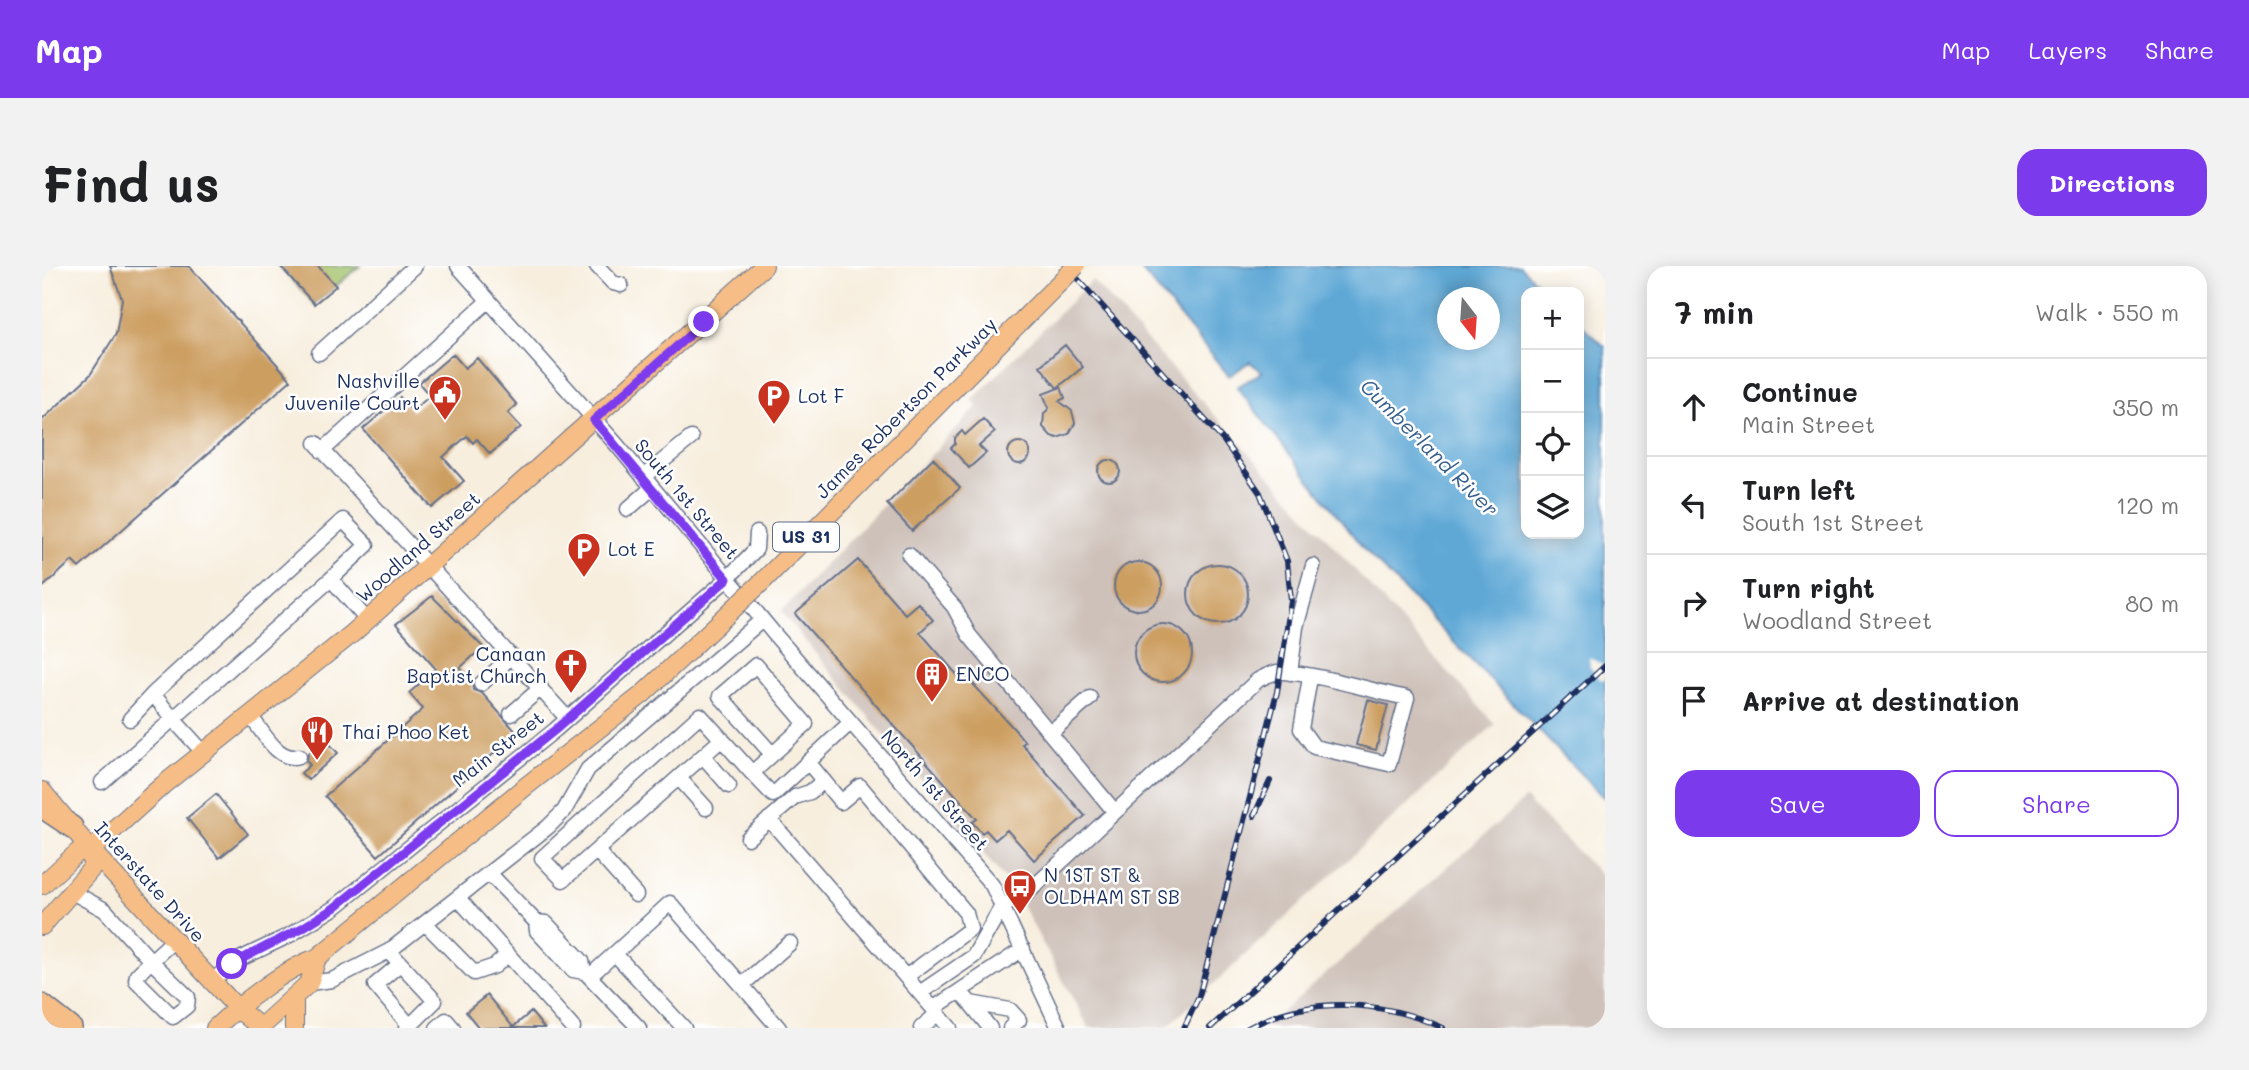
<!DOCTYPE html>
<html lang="en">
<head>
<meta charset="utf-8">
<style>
	:root { --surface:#fff; --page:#f2f2f2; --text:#202124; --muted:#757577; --line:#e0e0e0; --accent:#7c3aed }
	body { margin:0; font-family:Mali,sans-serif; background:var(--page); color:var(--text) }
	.controls { position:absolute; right:21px; top:21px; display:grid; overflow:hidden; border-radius:14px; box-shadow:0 4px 18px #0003 }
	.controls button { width:63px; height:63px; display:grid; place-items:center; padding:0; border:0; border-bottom:2px solid var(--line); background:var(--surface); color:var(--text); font:35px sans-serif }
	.compass { position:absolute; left:1395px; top:21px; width:63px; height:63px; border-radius:50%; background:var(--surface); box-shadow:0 4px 18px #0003; rotate:163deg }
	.stop { position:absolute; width:21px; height:21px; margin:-16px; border:5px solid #7c3aed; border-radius:50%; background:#fff }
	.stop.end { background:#7c3aed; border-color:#fff; box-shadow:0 2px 7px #0008 }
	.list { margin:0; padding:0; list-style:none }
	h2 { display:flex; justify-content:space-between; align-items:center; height:91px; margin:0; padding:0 28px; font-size:30px }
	h2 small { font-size:23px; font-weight:400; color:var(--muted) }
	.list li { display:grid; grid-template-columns:46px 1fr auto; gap:21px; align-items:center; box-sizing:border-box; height:98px; padding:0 28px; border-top:2px solid var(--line) }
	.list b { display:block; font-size:26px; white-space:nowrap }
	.list p { margin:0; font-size:23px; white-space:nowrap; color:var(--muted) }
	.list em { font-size:23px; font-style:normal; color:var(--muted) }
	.actions { display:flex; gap:14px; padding:21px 28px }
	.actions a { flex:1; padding:16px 0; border:2px solid var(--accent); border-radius:21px; text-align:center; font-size:24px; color:var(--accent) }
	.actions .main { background:var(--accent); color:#fff }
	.icon { flex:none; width:38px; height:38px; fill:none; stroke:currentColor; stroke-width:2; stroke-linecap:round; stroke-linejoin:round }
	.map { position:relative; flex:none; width:1563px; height:762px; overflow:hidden; border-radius:21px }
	header { display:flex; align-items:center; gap:42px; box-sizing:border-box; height:98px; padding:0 35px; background:var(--accent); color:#fff }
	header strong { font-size:33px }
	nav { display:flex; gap:38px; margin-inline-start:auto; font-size:24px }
	.intro { display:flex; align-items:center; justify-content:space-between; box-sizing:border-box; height:168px; padding:0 42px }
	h1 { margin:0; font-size:49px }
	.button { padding:18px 32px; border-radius:21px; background:var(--accent); color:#fff; font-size:24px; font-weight:700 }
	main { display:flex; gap:42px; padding:0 42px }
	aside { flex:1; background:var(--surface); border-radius:21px; box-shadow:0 4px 18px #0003 }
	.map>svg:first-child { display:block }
	.industrial { fill:#cec1b9 }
	.green { fill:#a3c36b; stroke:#5f7964; stroke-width:2 }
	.water { fill:#5fa8d6; stroke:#3d6c9a; stroke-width:2; fill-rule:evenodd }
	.pier { fill:#f7eede }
	.building { fill:#cc9e61 }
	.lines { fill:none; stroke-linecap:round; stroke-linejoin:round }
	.minor-casing { stroke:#68728b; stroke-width:17 }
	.major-casing { stroke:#68728b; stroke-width:20 }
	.highway-casing { stroke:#68728b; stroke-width:24 }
	.minor { stroke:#fff; stroke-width:14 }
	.major { stroke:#f6be86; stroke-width:18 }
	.highway { stroke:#f6be86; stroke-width:21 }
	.rail-casing { stroke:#1b2f5e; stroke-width:6 }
	.rail { stroke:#fff; stroke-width:3.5; stroke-dasharray:10; stroke-linecap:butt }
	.major-bridge-casing { stroke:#68728b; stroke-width:20; stroke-linecap:butt }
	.major-bridge { stroke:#f6be86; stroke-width:18 }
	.route { stroke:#7c3aed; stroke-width:9 }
	.labels { text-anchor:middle; stroke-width:5; stroke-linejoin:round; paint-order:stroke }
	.shield { fill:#fff; stroke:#5f6d8e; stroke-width:2 }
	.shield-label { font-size:18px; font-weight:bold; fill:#1b2f5e }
	.poi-label { font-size:19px; fill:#1b2f5e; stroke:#fff; text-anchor:start }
	.street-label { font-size:19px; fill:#1b2f5e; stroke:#fff }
	.water-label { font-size:21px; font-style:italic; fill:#365f8e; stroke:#fff }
</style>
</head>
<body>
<header>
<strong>Map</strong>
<nav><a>Map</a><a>Layers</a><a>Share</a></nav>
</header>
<div class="intro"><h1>Find us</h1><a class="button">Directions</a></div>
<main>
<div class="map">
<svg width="1563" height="762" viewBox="0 0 1563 762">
	<rect width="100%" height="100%" fill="#fff"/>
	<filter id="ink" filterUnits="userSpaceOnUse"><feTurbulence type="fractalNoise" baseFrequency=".0143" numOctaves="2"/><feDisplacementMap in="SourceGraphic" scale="14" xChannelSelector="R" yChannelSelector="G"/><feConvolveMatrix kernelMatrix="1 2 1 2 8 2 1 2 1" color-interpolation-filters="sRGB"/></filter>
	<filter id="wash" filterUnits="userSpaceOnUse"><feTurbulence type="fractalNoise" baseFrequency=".00686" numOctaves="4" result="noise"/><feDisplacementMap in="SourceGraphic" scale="28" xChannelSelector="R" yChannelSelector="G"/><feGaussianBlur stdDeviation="1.57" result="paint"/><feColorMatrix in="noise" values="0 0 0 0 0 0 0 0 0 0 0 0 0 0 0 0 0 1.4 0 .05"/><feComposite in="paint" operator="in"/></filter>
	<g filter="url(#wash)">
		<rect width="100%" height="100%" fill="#f7eede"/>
		<!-- industrial -->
		<path class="industrial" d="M1050,14L1453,458L1124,762H1047L971,623L739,346L936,140L930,134Z
			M1483,533L1563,613V762H1222Z"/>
		<!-- green -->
		<path class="green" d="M238,0H318L272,38Z"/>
		<!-- water -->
		<path class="water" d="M1096,0H1478L1505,26H1484V268H1537V56L1563,81V533L1321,282L1195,121L1220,106L1208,96L1187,110ZM1406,32H1448V74H1406Z"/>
		<!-- pier -->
		<path class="pier" d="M1547,391L1563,401V414L1558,413L1548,401Z"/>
		<g id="blocks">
			<!-- building -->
			<path class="building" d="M68,0H147L249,114L37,302L30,295L0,322V154L48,109L74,68L80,33Z
				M238,0H276L294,20L272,38Z
				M1023,79L1041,101L1015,122L998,100Z
				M411,88L423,102L435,92L475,139L466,147L479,161L448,188L435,173L431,177L425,170L401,191L422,215L390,242L321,163L358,131L370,145L388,130L377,117Z
				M1019,121L1023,132L1017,135L1030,145L1033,157L1027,168L1015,172L1009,170L1001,161L1002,148L1007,142L1001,128Z
				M941,153L953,166L937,180L944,187L927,202L909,182L913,178V172L920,165L923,169Z
				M966 187a11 11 0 1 1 22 0a11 11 0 1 1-22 0Z
				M891,192L918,222L870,265L845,238Z
				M1056 205a11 11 0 1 1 22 0a11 11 0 1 1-22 0Z
				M816,294L863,348L876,337L891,354L878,366L917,411L921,407L974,465L983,476L980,478L1043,550L992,594L965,564L953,574L944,564L940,567L930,556L935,553L753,348Z
				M1072 320a24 24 0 1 1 48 0a24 24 0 1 1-48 0Z
				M1146 328a30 30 0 1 1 60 0a30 30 0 1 1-60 0Z
				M390,330L441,381L418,402L430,416L431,424L440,427L475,467L336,590L283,530L381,443L367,427L394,403L354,358Z
				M1092 387a29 29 0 1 1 58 0a29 29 0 1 1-58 0Z
				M1326,434L1346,439L1334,484L1314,479Z
				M283,473L296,487L266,514L259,507L268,499L265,496L266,488Z
				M174,528L206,568L177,592L145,552Z
				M445,729L471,761L489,746L502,762H437L424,746Z"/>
		</g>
	</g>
	<g filter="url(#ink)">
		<use href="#blocks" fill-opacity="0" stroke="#68728b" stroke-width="2"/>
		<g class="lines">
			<defs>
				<path id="minor" d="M416,0L575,179L734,370L950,619L1017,762
					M555,0L571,17L579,19
					M277,87L373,0
					M274,177L526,453
					M280,185L446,35
					M601,211L649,172
					M586,243L610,222
					M867,289L912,341L927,369L1073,546
					M289,313L325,279L301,254L111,428L131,453L289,313L325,354
					M1248,407L1254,361L1271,300
					M439,418L470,390
					M469,448L499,422
					M209,451C220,464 236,497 257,490
					M88,453L111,428
					M1008,467L1048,432
					M680,473L521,614L500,592L658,449L710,507
					M730,488L678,430L714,399L764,458L710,507L731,529L809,456
					M661,490L687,520
					M766,496L799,536L818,520L924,647L928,663L865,710
					M637,512L664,542
					M60,516L131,453L162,487
					M727,553L908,762
					M706,572L753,531L768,526L782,515
					M555,585L594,629
					M447,607L494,656L495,665L531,704L542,706L540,695L504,657L494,656
					M30,626L63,644L109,695L95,709L94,714L131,751L145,740L146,731L109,695L132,674
					M416,632L531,762
					M383,657L432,707L453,700L466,688
					M347,685L393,735L368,760
					M573,688L642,762
					M358,698L333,719L368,760L365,762
					M543,706L597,762
					M548,710L628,637L737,762
					M170,715L196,694L246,670L292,642L513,464L685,313L714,283L715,267
					M267,717L290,714L347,685L506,561L522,545L546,503L720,354
					M701,718L748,677
					M918,725L928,737L968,744L977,754L968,762
					M879,726L932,690L960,640L982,630L1216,414C1224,410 1232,405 1241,406C1282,409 1325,424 1365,432L1347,498L1272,481L1259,463L1268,412
					M928,737L948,762
					M892,742L981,683
					M395,762L404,754L411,762
					M879,762L896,747"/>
				<path id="major" d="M0,525L49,584L195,742L219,762
					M0,619L36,586L49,584L121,519L311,367L722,0
					M0,660L50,602L49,584
					M173,762C198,739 243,702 275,692L478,525
					M218,762L267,717L275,692
					M252,762V733"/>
				<path id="highway" d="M0,541L30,561
					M0,739L29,762"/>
			</defs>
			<!-- minor casing -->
			<use href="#minor" class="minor-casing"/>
			<!-- major casing -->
			<use href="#major" class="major-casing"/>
			<!-- highway casing -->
			<use href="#highway" class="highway-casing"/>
			<!-- minor -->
			<use href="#minor" class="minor"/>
			<!-- major -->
			<use href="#major" class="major"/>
			<!-- highway -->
			<use href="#highway" class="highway"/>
			<defs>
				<path id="rail" d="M1024,0L1182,175L1218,227L1245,295L1249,335L1235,426L1157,730L1142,762
					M1212,550L1228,515
					M1168,762L1563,400
					M1206,762C1267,729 1340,734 1401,762"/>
			</defs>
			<!-- rail casing -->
			<use href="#rail" class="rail-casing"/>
			<!-- rail -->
			<use href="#rail" class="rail"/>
			<defs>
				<path id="major-bridge" d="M478,525L601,428L722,314L1034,0"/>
			</defs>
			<!-- major-bridge casing -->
			<use href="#major-bridge" class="major-bridge-casing"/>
			<!-- major-bridge -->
			<use href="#major-bridge" class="major-bridge"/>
		</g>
	</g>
	<g class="lines" filter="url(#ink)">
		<!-- route -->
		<path class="route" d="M190,698L260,662L292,642L513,464L685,313L552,154L662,56"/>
	</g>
	<!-- icons -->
	<defs>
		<symbol id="civic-pin" viewBox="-11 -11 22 30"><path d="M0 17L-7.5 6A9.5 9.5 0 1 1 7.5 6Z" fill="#c8321e" stroke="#fff"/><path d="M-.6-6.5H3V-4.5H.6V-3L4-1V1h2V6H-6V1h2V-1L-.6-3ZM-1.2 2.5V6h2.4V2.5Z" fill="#fff"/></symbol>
		<symbol id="parking-pin" viewBox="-11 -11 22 30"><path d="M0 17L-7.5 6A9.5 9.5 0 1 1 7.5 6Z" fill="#c8321e" stroke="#fff"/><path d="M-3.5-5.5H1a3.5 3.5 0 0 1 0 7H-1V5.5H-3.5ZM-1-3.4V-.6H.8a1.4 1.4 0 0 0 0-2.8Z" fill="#fff"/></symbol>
		<symbol id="church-pin" viewBox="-11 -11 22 30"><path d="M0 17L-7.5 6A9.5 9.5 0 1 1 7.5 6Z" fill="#c8321e" stroke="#fff"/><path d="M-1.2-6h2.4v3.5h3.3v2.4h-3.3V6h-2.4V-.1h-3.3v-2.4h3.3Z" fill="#fff"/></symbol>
		<symbol id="building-pin" viewBox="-11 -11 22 30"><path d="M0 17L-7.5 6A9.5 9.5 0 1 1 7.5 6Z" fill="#c8321e" stroke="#fff"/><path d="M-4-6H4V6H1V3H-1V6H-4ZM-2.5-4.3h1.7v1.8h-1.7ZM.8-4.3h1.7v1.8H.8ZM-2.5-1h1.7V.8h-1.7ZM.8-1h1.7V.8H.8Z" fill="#fff"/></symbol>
		<symbol id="restaurant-pin" viewBox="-11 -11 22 30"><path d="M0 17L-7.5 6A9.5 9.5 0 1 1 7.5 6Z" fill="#c8321e" stroke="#fff"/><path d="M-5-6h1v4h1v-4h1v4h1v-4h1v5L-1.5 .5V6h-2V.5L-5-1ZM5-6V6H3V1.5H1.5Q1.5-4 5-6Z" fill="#fff"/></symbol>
		<symbol id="bus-pin" viewBox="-11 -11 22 30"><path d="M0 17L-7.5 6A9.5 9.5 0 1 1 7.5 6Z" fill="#c8321e" stroke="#fff"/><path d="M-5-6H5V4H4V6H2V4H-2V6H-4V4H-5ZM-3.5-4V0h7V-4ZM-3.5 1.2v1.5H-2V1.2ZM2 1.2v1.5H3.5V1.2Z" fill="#fff"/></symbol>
	</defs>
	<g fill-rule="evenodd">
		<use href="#civic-pin" x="384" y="107" width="38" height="52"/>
		<use href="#parking-pin" x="713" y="111" width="38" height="52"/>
		<use href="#parking-pin" x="523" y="264" width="38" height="52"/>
		<use href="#church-pin" x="510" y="380" width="38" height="52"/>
		<use href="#building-pin" x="871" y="389" width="38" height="52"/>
		<use href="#restaurant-pin" x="256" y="447" width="38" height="52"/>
		<use href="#bus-pin" x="959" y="601" width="38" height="52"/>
	</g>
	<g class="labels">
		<!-- shield labels -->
		<rect class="shield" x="731" y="256.5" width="66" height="29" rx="5"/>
		<g class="shield-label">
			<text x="764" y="277">US 31</text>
		</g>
		<!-- poi labels -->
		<g class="poi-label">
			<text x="378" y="122" text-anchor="end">Nashville<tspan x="378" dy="22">Juvenile Court</tspan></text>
			<text x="756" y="137">Lot F</text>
			<text x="566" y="290">Lot E</text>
			<text x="504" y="395" text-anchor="end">Canaan<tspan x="504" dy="22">Baptist Church</tspan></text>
			<text x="914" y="415">ENCO</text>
			<text x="300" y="473">Thai Phoo Ket</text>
			<text x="1002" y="616">N 1ST ST &amp;<tspan x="1002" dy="22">OLDHAM ST SB</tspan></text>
		</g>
		<!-- street labels -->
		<g class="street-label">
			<text transform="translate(864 142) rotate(-45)" y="7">James Robertson Parkway</text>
			<text transform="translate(645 233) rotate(50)" y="7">South 1st Street</text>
			<text transform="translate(376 281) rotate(-41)" y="7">Woodland Street</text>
			<text transform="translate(456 483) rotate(-38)" y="7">Main Street</text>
			<text transform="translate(893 524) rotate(49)" y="7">North 1st Street</text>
			<text transform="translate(108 616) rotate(48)" y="7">Interstate Drive</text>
		</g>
		<!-- water labels -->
		<g class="water-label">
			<text transform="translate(1387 182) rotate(45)" y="7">Cumberland River</text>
		</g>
	</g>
</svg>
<div class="controls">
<button>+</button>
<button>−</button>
<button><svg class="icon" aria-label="locate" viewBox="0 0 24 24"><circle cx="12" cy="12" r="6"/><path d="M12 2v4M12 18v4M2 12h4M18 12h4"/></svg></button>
<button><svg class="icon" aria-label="layers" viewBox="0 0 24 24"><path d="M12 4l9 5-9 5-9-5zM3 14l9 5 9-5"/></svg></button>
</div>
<svg class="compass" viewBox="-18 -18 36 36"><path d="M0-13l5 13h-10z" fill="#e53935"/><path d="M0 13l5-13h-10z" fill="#757577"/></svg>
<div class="stop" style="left:190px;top:698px"></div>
<div class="stop end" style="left:662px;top:56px"></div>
</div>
<aside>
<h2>7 min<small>Walk · 550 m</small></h2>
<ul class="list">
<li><svg class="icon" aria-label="ahead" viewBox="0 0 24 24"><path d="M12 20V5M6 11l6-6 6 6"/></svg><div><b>Continue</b><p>Main Street</p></div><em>350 m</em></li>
<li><svg class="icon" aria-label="left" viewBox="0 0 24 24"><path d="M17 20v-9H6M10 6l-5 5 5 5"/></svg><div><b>Turn left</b><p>South 1st Street</p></div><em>120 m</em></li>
<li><svg class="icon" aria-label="right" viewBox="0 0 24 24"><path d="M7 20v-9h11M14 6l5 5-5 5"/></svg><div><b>Turn right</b><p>Woodland Street</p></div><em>80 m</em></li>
<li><svg class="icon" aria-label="arrive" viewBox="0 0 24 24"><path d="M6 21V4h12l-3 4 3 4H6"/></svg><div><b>Arrive at destination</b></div></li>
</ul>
<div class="actions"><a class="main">Save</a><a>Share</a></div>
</aside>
</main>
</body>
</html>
